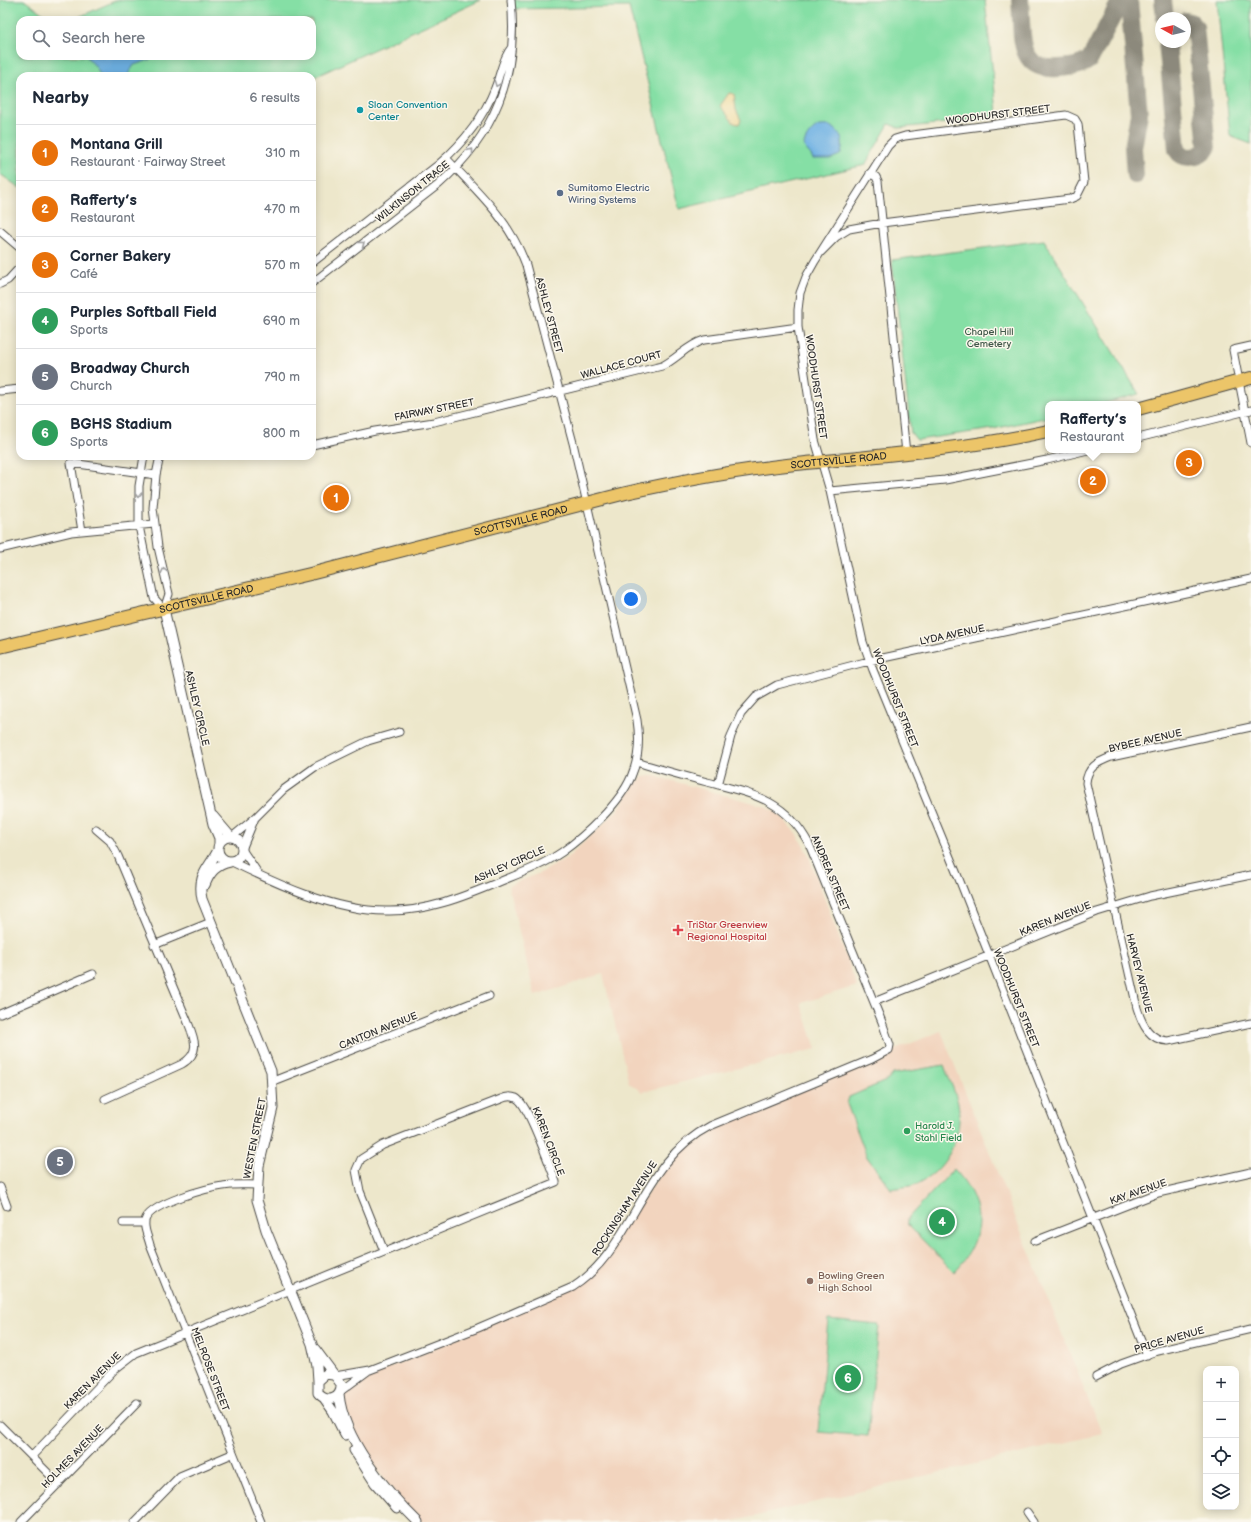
<!DOCTYPE html>
<html lang="en">
<head>
<meta charset="utf-8">
<style>
	:root { --surface:#fff; --page:#f6f6f7; --text:#1f2937; --muted:#747a83; --line:#e0e1e3; --accent:#ea580c }
	body { margin:0; font-family:"Balsamiq Sans",sans-serif; background:var(--page); color:var(--text) }
	.controls { position:absolute; right:12px; bottom:12px; display:grid; overflow:hidden; border-radius:8px; box-shadow:0 2px 10px #0003 }
	.controls button { width:36px; height:36px; display:grid; place-items:center; padding:0; border:0; border-bottom:1px solid var(--line); background:var(--surface); color:var(--text); font:20px sans-serif }
	.compass { position:absolute; left:1155px; top:12px; width:36px; height:36px; border-radius:50%; background:var(--surface); box-shadow:0 2px 10px #0003; rotate:278deg }
	.you { position:absolute; left:631px; top:599px; width:14px; height:14px; margin:-10px; border:3px solid #fff; border-radius:50%; background:#1a73e8; box-shadow:0 0 0 6px #1a73e833 }
	.badge { display:grid; place-items:center; width:26px; height:26px; border-radius:50%; background:var(--accent); color:#fff; font-size:13px; font-weight:700 }
	.pin { position:absolute; translate:-50% -50%; border:2px solid #fff; box-shadow:0 1px 4px #0006 }
	.popup { position:absolute; left:1045px; top:401px; width:96px; height:52px; box-sizing:border-box; display:grid; place-content:center; border-radius:8px; background:var(--surface); filter:drop-shadow(0 1px 3px #0005); font-size:13px; white-space:nowrap; color:var(--muted) }
	.popup b { font-size:15px; color:var(--text) }
	.popup::after { content:''; position:absolute; left:50%; top:100%; margin-left:-8px; border:8px solid transparent; border-top-color:var(--surface) }
	.list { margin:0; padding:0; list-style:none }
	h2 { display:flex; justify-content:space-between; align-items:center; height:52px; margin:0; padding:0 16px; font-size:17px }
	h2 small { font-size:13px; font-weight:400; color:var(--muted) }
	.list li { display:grid; grid-template-columns:26px 1fr auto; gap:12px; align-items:center; box-sizing:border-box; height:56px; padding:0 16px; border-top:1px solid var(--line) }
	.list b { display:block; font-size:15px; white-space:nowrap }
	.list p { margin:0; font-size:13px; white-space:nowrap; color:var(--muted) }
	.list em { font-size:13px; font-style:normal; color:var(--muted) }
	.icon { flex:none; width:22px; height:22px; fill:none; stroke:currentColor; stroke-width:2; stroke-linecap:round; stroke-linejoin:round }
	.map { position:relative; flex:none; width:1251px; height:1522px; overflow:hidden }
	.search { position:absolute; background:var(--surface); box-shadow:0 2px 10px #0003; left:16px; top:16px; width:300px; height:44px; display:flex; align-items:center; gap:10px; box-sizing:border-box; padding:0 14px; border-radius:12px; color:var(--muted); font-size:15px }
	.panel { position:absolute; background:var(--surface); box-shadow:0 2px 10px #0003; left:16px; top:72px; width:300px; height:388px; border-radius:12px }
	.map>svg:first-child { display:block }
	.built { fill:#f2d4be }
	.green { fill:#85dfa5; stroke:#588568 }
	.sand { fill:#eeda9e; stroke:#8c8264 }
	.water { fill:#6eb1e3; stroke:#4c6e87 }
	.lines { fill:none; stroke-linecap:round; stroke-linejoin:round }
	.taxiway { stroke:#8c897b; stroke-width:18 }
	.minor-casing { stroke:#484743; stroke-width:9 }
	.tertiary-casing { stroke:#484743; stroke-width:11 }
	.primary-casing { stroke:#484743; stroke-width:14 }
	.minor { stroke:#fff; stroke-width:7 }
	.tertiary { stroke:#fff; stroke-width:9 }
	.primary { stroke:#ecc569; stroke-width:12 }
	.oneway { stroke:#a0a0a0 }
	.culture-dot { fill:#0f9aa8; stroke:#fbf7ec; stroke-width:1.5 }
	.service-dot { fill:#5c6f8a; stroke:#fbf7ec; stroke-width:1.5 }
	.health-dot { fill:#e0444e; stroke:#fbf7ec; stroke-width:1.5 }
	.leisure-dot { fill:#2e9e5b; stroke:#fbf7ec; stroke-width:1.5 }
	.education-dot { fill:#8d6e63; stroke:#fbf7ec; stroke-width:1.5 }
	.labels { text-anchor:middle; stroke-width:3; stroke-linejoin:round; paint-order:stroke }
	.culture-label { font-size:10px; fill:#0d838f; stroke:#fbf7ec; text-anchor:start }
	.street-label { font-size:10px; fill:#2b2b2b; stroke:#fbf7ec }
	.service-label { font-size:10px; fill:#4e5e75; stroke:#fbf7ec; text-anchor:start }
	.park-label { font-size:10px; fill:#42584a; stroke:#fbf7ec }
	.health-label { font-size:10px; fill:#be3a42; stroke:#fbf7ec; text-anchor:start }
	.leisure-label { font-size:10px; fill:#27864d; stroke:#fbf7ec; text-anchor:start }
	.education-label { font-size:10px; fill:#785e54; stroke:#fbf7ec; text-anchor:start }
</style>
</head>
<body>
<div class="map">
<svg width="1251" height="1522" viewBox="0 0 1251 1522">
	<rect width="100%" height="100%" fill="#fbf7ec"/>
	<filter id="ink" filterUnits="userSpaceOnUse"><feTurbulence type="fractalNoise" baseFrequency=".025" numOctaves="2"/><feDisplacementMap in="SourceGraphic" scale="8" xChannelSelector="R" yChannelSelector="G"/><feConvolveMatrix kernelMatrix="1 2 1 2 8 2 1 2 1" color-interpolation-filters="sRGB"/></filter>
	<filter id="wash" filterUnits="userSpaceOnUse"><feTurbulence type="fractalNoise" baseFrequency=".012" numOctaves="4" result="noise"/><feDisplacementMap in="SourceGraphic" scale="16" xChannelSelector="R" yChannelSelector="G"/><feGaussianBlur stdDeviation="0.9" result="paint"/><feColorMatrix in="noise" values="0 0 0 0 0 0 0 0 0 0 0 0 0 0 0 0 0 1.4 0 .05"/><feComposite in="paint" operator="in"/></filter>
	<g filter="url(#wash)">
		<rect width="100%" height="100%" fill="#ede7cb"/>
		<!-- built -->
		<path class="built" d="M654,776L765,806L780,815L796,833L808,854L857,986L801,1003L816,1049L642,1092L629,1083L603,974L535,996L508,886L542,872L567,858L617,811L635,783L643,777Z
			M941,1031L1102,1434L731,1522H422L400,1500L362,1450L341,1400L342,1395L360,1380L569,1289L591,1273L682,1144L710,1126Z"/>
		<!-- green -->
		<path class="green" d="M0,0H24L52,20H20V56H312V20H72L117,0H481L312,78V76H20V188L0,174Z
			M511,0H985L997,112L992,118L899,128L889,124L865,165L679,209L629,7L512,9Z
			M1217,0H1251V144L1230,136Z
			M1044,240L1139,394L1102,404H1048V417L993,429L917,440L911,433L892,260Z
			M944,1065C948,1078 955,1090 958,1103C964,1133 948,1168 921,1182C913,1187 900,1187 891,1189L867,1157L847,1104L849,1097L888,1080L893,1074Z
			M954,1169C985,1202 987,1238 954,1272L907,1224V1219Z
			M828,1320L879,1325L868,1436L818,1432Z"/>
		<!-- sand -->
		<path class="sand" d="M729,93L734,94L736,110L741,120L739,124L734,123L720,106Z"/>
		<!-- water -->
		<path class="water" d="M86,56H155L152,59L134,65L127,76H101L96,67Z
			M819,126C823,126 828,125 832,127C842,132 845,146 840,155L830,159H813C811,153 806,151 804,146C804,139 812,129 819,126Z"/>
		<g class="lines">
			<!-- taxiway -->
			<path class="taxiway" d="M1020,0C1023,31 1015,72 1058,68C1069,67 1081,67 1090,59L1121,0
				M1129,0L1139,114L1133,148L1135,175
				M1163,0L1165,18
				M1167,42L1177,150C1183,160 1197,158 1205,151L1207,148L1195,27L1192,23L1185,21"/>
		</g>
	</g>
	<g filter="url(#ink)">
		<g class="lines">
			<defs>
				<path id="minor" d="M870,173L876,177L878,181L906,453
					M0,231L20,248
					M821,252L836,237L849,229L882,223L1070,199L1077,196L1084,182L1078,124L1075,119L1066,115L905,136L895,139L888,146L815,261L806,277L800,293L798,310V327L815,440L830,491L863,642L873,670L959,879L1147,1355
					M312,263L439,164C463,143 483,119 495,88C500,76 502,59 511,48
					M312,283L438,185C495,135 519,75 511,0
					M0,284L8,280L20,267
					M1251,346L1233,350L1251,443
					M0,391L20,389
					M1138,438L1251,410
					M312,445L375,431L434,422L662,366C677,359 687,345 704,340L798,327
					M144,456L139,486V526L154,598L164,609L169,594L158,547L153,508L156,475L160,456
					M830,491L945,480L1047,460L1088,450
					M82,531L71,463L156,475
					M0,549L71,532L154,524
					M1251,727L1111,757C1098,762 1087,767 1086,783L1137,1008C1142,1024 1149,1040 1168,1041L1251,1023
					M718,785L731,736L741,714L756,697L777,685L869,661L1251,579
					M96,829L110,841L118,856L187,1020C194,1038 202,1052 182,1064L105,1099
					M232,837L255,818L283,790L315,767L368,741L399,732
					M243,847L255,818
					M243,851L258,873
					M232,862C277,884 335,911 386,911C426,912 463,897 499,882C521,873 543,865 562,852C586,835 620,803 631,777C639,759 640,740 637,720L573,443L526,265C509,219 478,192 446,158
					M154,945L211,922
					M874,1002L1097,912L1150,896L1251,875
					M0,1014L93,974
					M273,1081L489,996
					M257,1185C245,1185 234,1184 223,1186C206,1188 154,1203 146,1218C142,1226 148,1236 150,1245L261,1522
					M0,1187L7,1206
					M123,1223H145
					M1035,1241L1158,1193L1251,1172
					M335,1376L370,1370L478,1328L573,1287C634,1248 640,1162 710,1126L872,1059L889,1050L890,1045L882,1022L809,844C785,799 753,794 707,782C683,776 660,769 636,762
					M1096,1377L1121,1364L1157,1351L1251,1329
					M341,1391L368,1371
					M0,1425L59,1484
					M32,1456L114,1370L136,1353L556,1182C550,1167 528,1103 516,1098C511,1096 505,1097 501,1099L383,1145L361,1159L356,1170L360,1191L384,1251
					M1027,1512L1034,1522
					M21,1522L137,1403
					M135,1522L180,1476L232,1454"/>
				<path id="tertiary" d="M164,609L213,824L219,838V845
					M213,816L231,837
					M218 849a12 12 0 1 1 24 0a12 12 0 1 1-24 0Z
					M218,850C208,870 197,874 202,899L271,1071L273,1108L259,1166L257,1200L266,1230L312,1344L317,1366L318,1381
					M205,885C210,872 216,865 230,862
					M315,1349L341,1384C342,1399 327,1404 318,1393V1381L326,1374L333,1375
					M339,1394C343,1439 386,1491 418,1522
					M324,1398L333,1411L345,1435
					M354,1450L375,1483L397,1508"/>
				<g id="primary">
					<path d="M1138,409L1251,378"/>
					<path id="s1" d="M0,647L310,574L626,493C680,481 733,471 787,465C874,456 962,450 1048,431"/>
				</g>
			</defs>
			<!-- minor casing -->
			<use href="#minor" class="minor-casing"/>
			<!-- tertiary casing -->
			<use href="#tertiary" class="tertiary-casing"/>
			<!-- primary casing -->
			<use href="#primary" class="primary-casing"/>
			<!-- minor -->
			<use href="#minor" class="minor"/>
			<!-- tertiary -->
			<use href="#tertiary" class="tertiary"/>
			<!-- primary -->
			<use href="#primary" class="primary"/>
		</g>
		<!-- one-way arrows -->
		<defs><path id="oneway-chevron" d="M-2-3.5L2.5 0L-2 3.5" fill="none" stroke-width="1.6" stroke-linecap="round" stroke-linejoin="round"/></defs>
		<g class="oneway">
			<use href="#oneway-chevron" transform="translate(497 84) rotate(111)"/>
			<use href="#oneway-chevron" transform="translate(471 151) rotate(-52)"/>
			<use href="#oneway-chevron" transform="translate(362 244) rotate(-37)"/>
			<use href="#oneway-chevron" transform="translate(138 495) rotate(92)"/>
			<use href="#oneway-chevron" transform="translate(164 571) rotate(-103)"/>
		</g>
	</g>
	<!-- markers -->
	<circle class="culture-dot" cx="360" cy="110" r="4"/>
	<circle class="service-dot" cx="560" cy="193" r="4"/>
	<path class="health-dot" d="M676 924h4v4h4v4h-4v4h-4v-4h-4v-4h4z"/>
	<circle class="leisure-dot" cx="907" cy="1131" r="4"/>
	<circle class="education-dot" cx="810" cy="1281" r="4"/>
	<g class="labels">
		<!-- culture labels -->
		<g class="culture-label">
			<text x="368" y="108">Sloan Convention<tspan x="368" dy="12">Center</tspan></text>
		</g>
		<!-- street labels -->
		<g class="street-label">
			<text transform="translate(998 114) rotate(-7)" y="4">WOODHURST STREET</text>
			<text transform="translate(412 191) rotate(-39)" y="4">WILKINSON TRACE</text>
			<text transform="translate(550 315) rotate(75)" y="4">ASHLEY STREET</text>
			<text transform="translate(621 364) rotate(-15)" y="4">WALLACE COURT</text>
			<text transform="translate(817 387) rotate(82)" y="4">WOODHURST STREET</text>
			<text transform="translate(434 409) rotate(-11)" y="4">FAIRWAY STREET</text>
			<text dy="4" stroke="none"><textPath href="#s1" startOffset="860">SCOTTSVILLE ROAD</textPath></text>
			<text dy="4" stroke="none"><textPath href="#s1" startOffset="536">SCOTTSVILLE ROAD</textPath></text>
			<text dy="4" stroke="none"><textPath href="#s1" startOffset="212">SCOTTSVILLE ROAD</textPath></text>
			<text transform="translate(952 634) rotate(-12)" y="4">LYDA AVENUE</text>
			<text transform="translate(896 698) rotate(68)" y="4">WOODHURST STREET</text>
			<text transform="translate(198 708) rotate(77)" y="4">ASHLEY CIRCLE</text>
			<text transform="translate(1145 740) rotate(-13)" y="4">BYBEE AVENUE</text>
			<text transform="translate(509 864) rotate(-24)" y="4">ASHLEY CIRCLE</text>
			<text transform="translate(831 873) rotate(67)" y="4">ANDREA STREET</text>
			<text transform="translate(1055 918) rotate(-22)" y="4">KAREN AVENUE</text>
			<text transform="translate(1140 973) rotate(76)" y="4">HARVEY AVENUE</text>
			<text transform="translate(1017 998) rotate(68)" y="4">WOODHURST STREET</text>
			<text transform="translate(378 1030) rotate(-22)" y="4">CANTON AVENUE</text>
			<text transform="translate(254 1138) rotate(-79)" y="4">WESTEN STREET</text>
			<text transform="translate(549 1141) rotate(69)" y="4">KAREN CIRCLE</text>
			<text transform="translate(1138 1191) rotate(-19)" y="4">KAY AVENUE</text>
			<text transform="translate(624 1208) rotate(-57)" y="4">ROCKINGHAM AVENUE</text>
			<text transform="translate(1169 1339) rotate(-16)" y="4">PRICE AVENUE</text>
			<text transform="translate(211 1369) rotate(69)" y="4">MELROSE STREET</text>
			<text transform="translate(92 1380) rotate(-45)" y="4">KAREN AVENUE</text>
			<text transform="translate(72 1456) rotate(-46)" y="4">HOLMES AVENUE</text>
		</g>
		<!-- service labels -->
		<g class="service-label">
			<text x="568" y="191">Sumitomo Electric<tspan x="568" dy="12">Wiring Systems</tspan></text>
		</g>
		<!-- park labels -->
		<g class="park-label">
			<text x="989" y="335">Chapel Hill<tspan x="989" dy="12">Cemetery</tspan></text>
		</g>
		<!-- health labels -->
		<g class="health-label">
			<text x="687" y="928">TriStar Greenview<tspan x="687" dy="12">Regional Hospital</tspan></text>
		</g>
		<!-- leisure labels -->
		<g class="leisure-label">
			<text x="915" y="1129">Harold J.<tspan x="915" dy="12">Stahl Field</tspan></text>
		</g>
		<!-- education labels -->
		<g class="education-label">
			<text x="818" y="1279">Bowling Green<tspan x="818" dy="12">High School</tspan></text>
		</g>
	</g>
</svg>
<div class="controls">
<button>+</button>
<button>−</button>
<button><svg class="icon" aria-label="locate" viewBox="0 0 24 24"><circle cx="12" cy="12" r="6"/><path d="M12 2v4M12 18v4M2 12h4M18 12h4"/></svg></button>
<button><svg class="icon" aria-label="layers" viewBox="0 0 24 24"><path d="M12 4l9 5-9 5-9-5zM3 14l9 5 9-5"/></svg></button>
</div>
<svg class="compass" viewBox="-18 -18 36 36"><path d="M0-13l5 13h-10z" fill="#e53935"/><path d="M0 13l5-13h-10z" fill="#747a83"/></svg>
<div class="you"></div>
<div class="pin badge" style="left:336px;top:498px;background:#e8710a">1</div>
<div class="pin badge" style="left:1093px;top:481px;background:#e8710a">2</div>
<div class="popup"><b>Rafferty’s</b>Restaurant</div>
<div class="pin badge" style="left:1189px;top:463px;background:#e8710a">3</div>
<div class="pin badge" style="left:942px;top:1222px;background:#2e9e5b">4</div>
<div class="pin badge" style="left:60px;top:1162px;background:#6b7280">5</div>
<div class="pin badge" style="left:848px;top:1378px;background:#2e9e5b">6</div>
<div class="search"><svg class="icon" aria-label="search" viewBox="0 0 24 24"><circle cx="10" cy="10" r="6"/><path d="M15 15l6 6"/></svg>Search here</div>
<section class="panel">
<h2>Nearby<small>6 results</small></h2>
<ul class="list">
<li><span class="badge" style="background:#e8710a">1</span><div><b>Montana Grill</b><p>Restaurant · Fairway Street</p></div><em>310 m</em></li>
<li><span class="badge" style="background:#e8710a">2</span><div><b>Rafferty’s</b><p>Restaurant</p></div><em>470 m</em></li>
<li><span class="badge" style="background:#e8710a">3</span><div><b>Corner Bakery</b><p>Café</p></div><em>570 m</em></li>
<li><span class="badge" style="background:#2e9e5b">4</span><div><b>Purples Softball Field</b><p>Sports</p></div><em>690 m</em></li>
<li><span class="badge" style="background:#6b7280">5</span><div><b>Broadway Church</b><p>Church</p></div><em>790 m</em></li>
<li><span class="badge" style="background:#2e9e5b">6</span><div><b>BGHS Stadium</b><p>Sports</p></div><em>800 m</em></li>
</ul>
</section>
</div>
</body>
</html>
